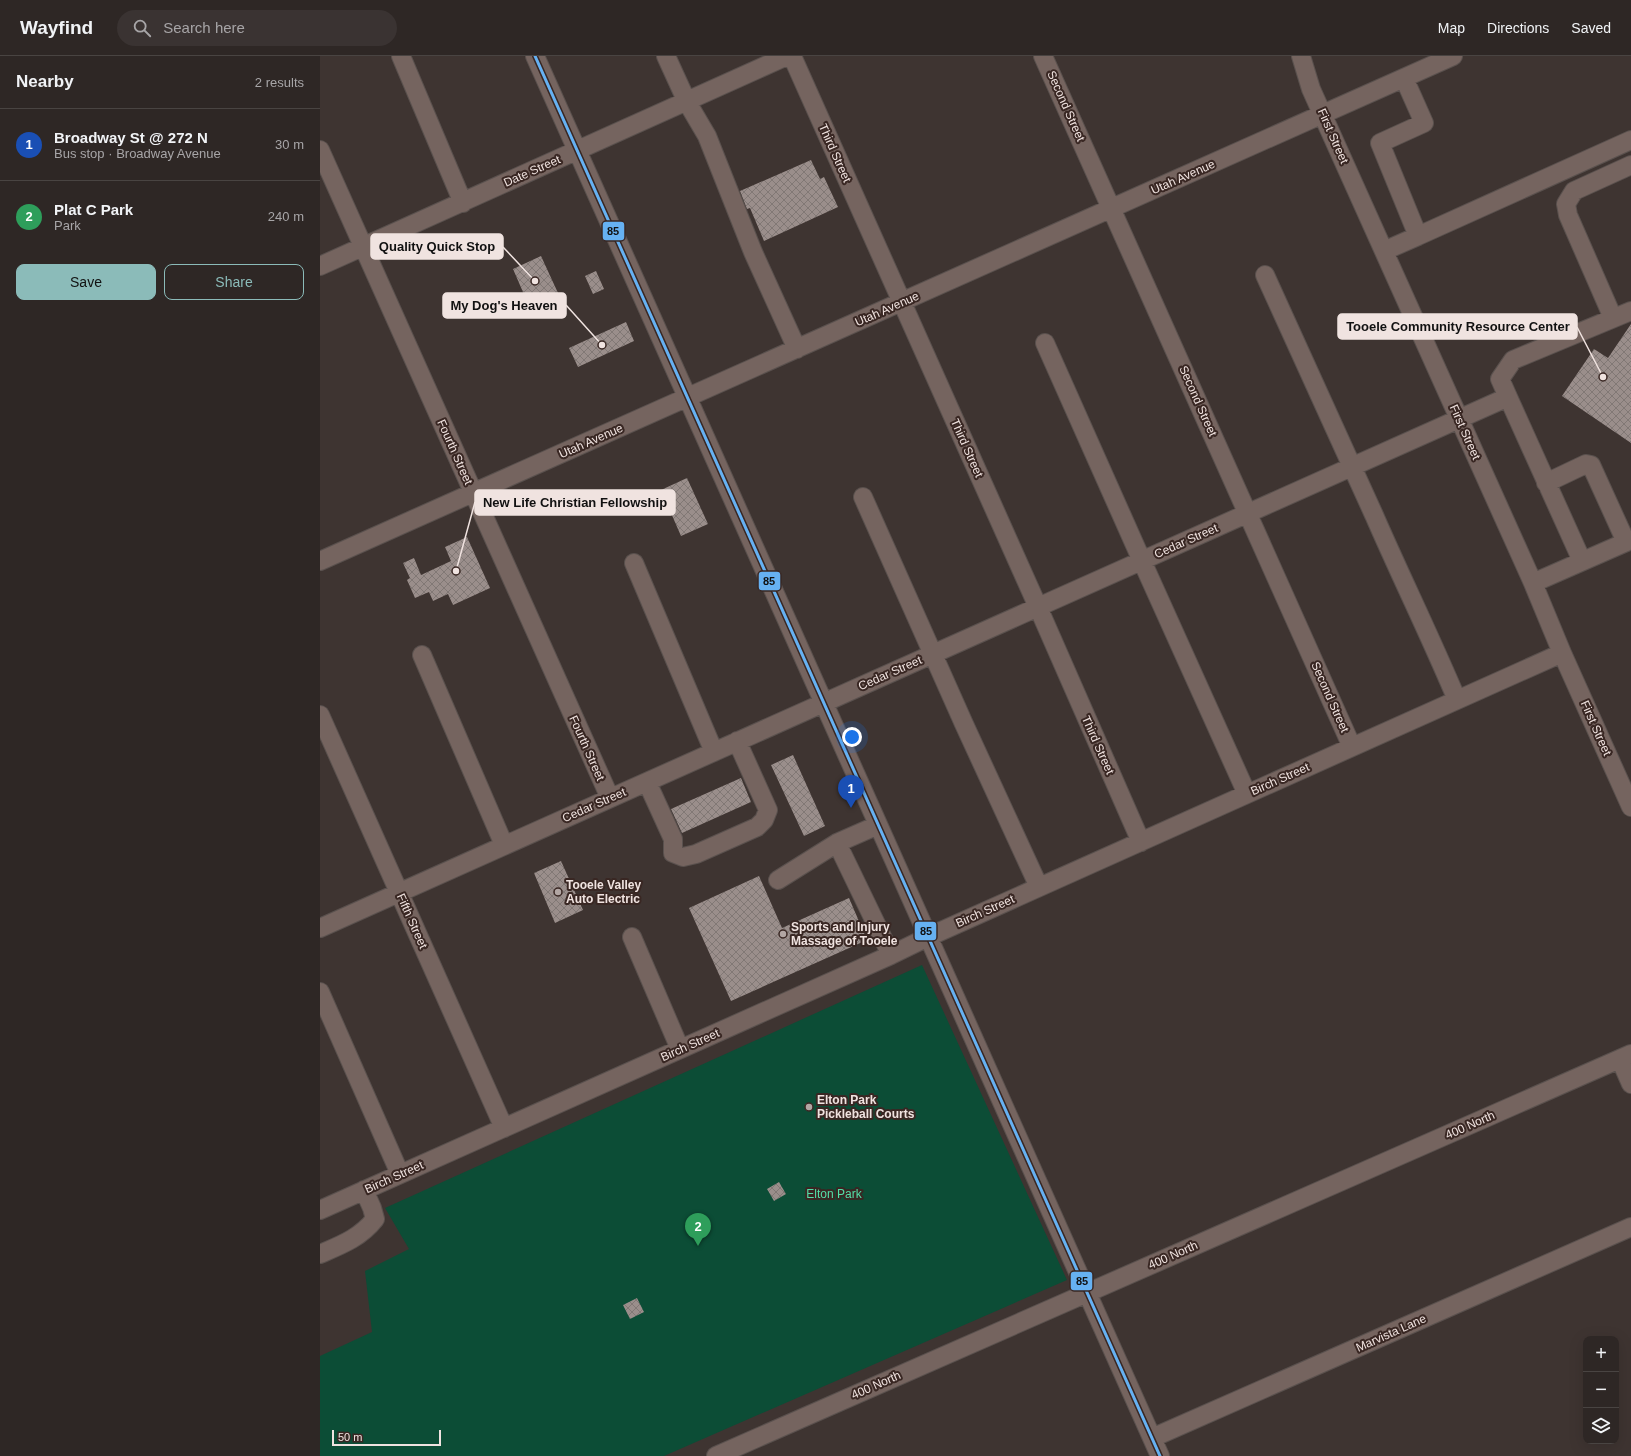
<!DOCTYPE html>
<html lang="en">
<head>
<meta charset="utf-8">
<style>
	:root { --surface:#2e2725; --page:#3a3332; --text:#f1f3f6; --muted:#a7a5a7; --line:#494442; --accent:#8bbbb9 }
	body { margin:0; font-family:Helvetica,sans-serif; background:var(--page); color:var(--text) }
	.controls { position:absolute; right:12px; bottom:12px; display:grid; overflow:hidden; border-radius:8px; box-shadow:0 4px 16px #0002 }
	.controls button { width:36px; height:36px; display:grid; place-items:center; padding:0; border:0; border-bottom:1px solid var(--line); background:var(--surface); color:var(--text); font:20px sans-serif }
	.scale { position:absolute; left:12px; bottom:10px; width:109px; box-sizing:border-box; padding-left:4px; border:2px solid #f0e3e0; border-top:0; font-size:11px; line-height:14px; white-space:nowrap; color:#f0e3e0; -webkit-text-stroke:3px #392723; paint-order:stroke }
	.you { position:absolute; left:532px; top:681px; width:14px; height:14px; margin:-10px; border:3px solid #fff; border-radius:50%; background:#1a73e8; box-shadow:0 0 0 6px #1a73e833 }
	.badge { display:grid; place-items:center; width:26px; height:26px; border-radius:50%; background:var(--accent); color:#fff; font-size:13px; font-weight:700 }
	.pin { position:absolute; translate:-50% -33px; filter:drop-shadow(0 1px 2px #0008) }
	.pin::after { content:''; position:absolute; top:21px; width:14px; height:12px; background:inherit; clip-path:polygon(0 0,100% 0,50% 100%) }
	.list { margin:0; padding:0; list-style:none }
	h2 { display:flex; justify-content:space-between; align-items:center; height:52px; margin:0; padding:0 16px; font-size:17px }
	h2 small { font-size:13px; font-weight:400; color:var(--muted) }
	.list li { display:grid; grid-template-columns:26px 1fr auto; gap:12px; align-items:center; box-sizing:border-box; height:72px; padding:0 16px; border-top:1px solid var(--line) }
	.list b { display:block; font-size:15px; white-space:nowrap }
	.list p { margin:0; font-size:13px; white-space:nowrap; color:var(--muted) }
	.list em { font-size:13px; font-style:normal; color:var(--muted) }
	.actions { display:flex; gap:8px; padding:12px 16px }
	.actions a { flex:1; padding:9px 0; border:1px solid var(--accent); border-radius:8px; text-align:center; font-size:14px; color:var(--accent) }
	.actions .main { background:var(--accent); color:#111 }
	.icon { flex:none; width:22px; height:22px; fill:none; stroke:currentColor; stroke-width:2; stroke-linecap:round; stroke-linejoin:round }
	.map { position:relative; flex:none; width:1311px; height:1400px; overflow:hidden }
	header { display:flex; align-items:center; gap:24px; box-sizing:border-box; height:56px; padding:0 20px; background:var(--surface); border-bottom:1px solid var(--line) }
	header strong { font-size:19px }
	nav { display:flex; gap:22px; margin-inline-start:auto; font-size:14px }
	.search { width:280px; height:36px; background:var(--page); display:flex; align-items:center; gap:10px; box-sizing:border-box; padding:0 14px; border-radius:22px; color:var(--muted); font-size:15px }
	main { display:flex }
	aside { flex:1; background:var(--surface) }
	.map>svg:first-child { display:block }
	.green { fill:#0c4d36 }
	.building { fill:url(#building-cross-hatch) }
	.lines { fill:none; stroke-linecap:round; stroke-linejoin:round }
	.minor-casing { stroke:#5a514e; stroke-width:20 }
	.minor { stroke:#75645f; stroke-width:18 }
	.bus-1-casing { stroke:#392723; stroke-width:6 }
	.bus-1 { stroke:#66b1f2; stroke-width:3 }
	.poi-dot { fill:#b2a6a3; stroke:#392723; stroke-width:1.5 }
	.labels { text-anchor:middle; stroke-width:4; stroke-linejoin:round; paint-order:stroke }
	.street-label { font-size:12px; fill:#f0e3e0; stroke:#392723 }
	.poi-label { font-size:12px; font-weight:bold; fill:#f0e3e0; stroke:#392723; text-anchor:start }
	.park-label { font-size:12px; fill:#52dfa8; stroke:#392723 }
	.leader { fill:none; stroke:#f0e3e0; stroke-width:1.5 }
	.callout-dot { fill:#f0e3e0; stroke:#392723; stroke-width:1.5 }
	.callout { fill:#f0e3e0; stroke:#f0e3e0; stroke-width:1.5 }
	.callout-label { font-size:13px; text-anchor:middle; font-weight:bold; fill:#111 }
	.line-badge { stroke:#392723; stroke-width:1.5 }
	.pale-badge-label { font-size:11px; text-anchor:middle; font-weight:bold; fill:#111 }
</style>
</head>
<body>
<header>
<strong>Wayfind</strong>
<div class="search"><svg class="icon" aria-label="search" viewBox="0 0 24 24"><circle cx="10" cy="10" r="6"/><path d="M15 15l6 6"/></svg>Search here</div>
<nav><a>Map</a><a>Directions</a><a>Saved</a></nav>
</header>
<main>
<aside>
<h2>Nearby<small>2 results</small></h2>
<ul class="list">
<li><span class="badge" style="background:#1a4fb4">1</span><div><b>Broadway St @ 272 N</b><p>Bus stop · Broadway Avenue</p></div><em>30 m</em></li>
<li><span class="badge" style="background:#2e9e5b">2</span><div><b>Plat C Park</b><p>Park</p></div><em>240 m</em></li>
</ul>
<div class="actions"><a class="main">Save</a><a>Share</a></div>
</aside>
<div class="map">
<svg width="1311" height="1400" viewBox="0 0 1311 1400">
	<defs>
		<pattern id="building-cross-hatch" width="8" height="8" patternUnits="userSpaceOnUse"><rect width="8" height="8" fill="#9a8e8b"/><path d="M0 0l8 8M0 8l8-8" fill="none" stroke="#817875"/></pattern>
	</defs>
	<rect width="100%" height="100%" fill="#3e3431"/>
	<!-- green -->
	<path class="green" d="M602,909L747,1224L344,1400H0V1300L52,1276L45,1215L89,1193L65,1152Z"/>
	<!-- building -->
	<path class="building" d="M491,104L500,123L504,121L518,151L444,185L430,152L427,153L420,135Z
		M221,200L238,237L209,250L193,213Z
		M276,215L284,233L273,238L265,220Z
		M306,266L314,285L258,311L249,292Z
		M1311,268V387L1242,340L1274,293L1288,302Z
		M367,422L388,468L361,480L341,434Z
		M147,481L170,532L133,549L128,538L113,545L109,536L95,542L87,524L90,522L83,507L94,502L101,519L131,505L125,491Z
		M473,699L505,770L484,780L451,709Z
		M421,722L431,746L362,777L351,753Z
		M241,805L263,854L235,867L214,817Z
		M439,820L462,872L529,842L547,884L411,945L369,852Z
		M459,1126L466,1138L454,1145L447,1133Z
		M384,1164L390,1174L374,1182L369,1171Z
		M317,1242L324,1256L310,1263L303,1249Z"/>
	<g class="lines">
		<defs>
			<path id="minor" d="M81,0L143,147
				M215,0L840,1400
				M346,0L367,46L387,80L433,196L477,293
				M472,0L718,551L821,786
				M723,0L1032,691
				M981,0L991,33L1213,527L1242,597L1311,751
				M0,94L290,742
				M1098,180L1311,84
				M1064,195L1098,180L1060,87L1104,67L1084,22
				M0,210L467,0
				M945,219C982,299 1018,379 1054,459C1081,521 1111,582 1137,644
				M1293,262L1248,159L1246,148L1254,135L1311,109
				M725,287L822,505L927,738
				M1188,341L1262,505
				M1226,427L1266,408L1271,409L1306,486
				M543,441L644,668L719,831
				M0,505L1133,0
				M314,507L394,696
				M1213,527L1311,484
				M102,599L184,789
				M0,659L184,1072
				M327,726L353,783V797L363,801L376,798L437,771L444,764L448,754L417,685
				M517,787L571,899
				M458,824L517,787L558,769
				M0,872L1188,341L1180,323L1193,304L1311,255
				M312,881L360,993
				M0,936L80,1118
				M1300,1003L1311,1028
				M0,1154L571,899L608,881L1242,597
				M0,1198C21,1189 40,1182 55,1163L52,1152L44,1134
				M832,1382L1311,1171
				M396,1400L1311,998"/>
		</defs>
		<!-- minor casing -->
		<use href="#minor" class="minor-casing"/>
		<!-- minor -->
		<use href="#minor" class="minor"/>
		<defs>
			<path id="bus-1" d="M215,0L840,1400"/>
		</defs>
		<!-- bus-1 casing -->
		<use href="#bus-1" class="bus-1-casing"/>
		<!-- bus-1 -->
		<use href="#bus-1" class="bus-1"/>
	</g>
	<!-- markers -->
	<g class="poi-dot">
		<circle cx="238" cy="836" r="4"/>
		<circle cx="463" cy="878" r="4"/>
		<circle cx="489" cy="1051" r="4"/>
	</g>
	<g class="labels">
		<!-- street labels -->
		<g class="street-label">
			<text transform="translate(746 50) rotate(66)" y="4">Second Street</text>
			<text transform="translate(1013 80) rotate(66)" y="4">First Street</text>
			<text transform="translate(515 97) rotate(66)" y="4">Third Street</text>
			<text transform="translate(212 115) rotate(-24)" y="4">Date Street</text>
			<text transform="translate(863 121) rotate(-24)" y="4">Utah Avenue</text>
			<text transform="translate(567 253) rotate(-24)" y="4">Utah Avenue</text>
			<text transform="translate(878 345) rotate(66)" y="4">Second Street</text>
			<text transform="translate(1145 376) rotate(66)" y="4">First Street</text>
			<text transform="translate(271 385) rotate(-24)" y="4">Utah Avenue</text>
			<text transform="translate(647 392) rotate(66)" y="4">Third Street</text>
			<text transform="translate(135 396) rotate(66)" y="4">Fourth Street</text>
			<text transform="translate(866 485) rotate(-24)" y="4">Cedar Street</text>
			<text transform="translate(570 617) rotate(-24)" y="4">Cedar Street</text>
			<text transform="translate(1010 641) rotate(66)" y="4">Second Street</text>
			<text transform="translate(1276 672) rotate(66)" y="4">First Street</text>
			<text transform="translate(778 689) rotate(66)" y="4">Third Street</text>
			<text transform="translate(267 692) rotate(66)" y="4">Fourth Street</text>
			<text transform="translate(960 723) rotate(-24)" y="4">Birch Street</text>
			<text transform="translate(274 749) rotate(-24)" y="4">Cedar Street</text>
			<text transform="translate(665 855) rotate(-24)" y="4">Birch Street</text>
			<text transform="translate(92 865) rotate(66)" y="4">Fifth Street</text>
			<text transform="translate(370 989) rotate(-24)" y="4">Birch Street</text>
			<text transform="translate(1150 1069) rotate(-24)" y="4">400 North</text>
			<text transform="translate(74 1121) rotate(-24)" y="4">Birch Street</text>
			<text transform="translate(853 1199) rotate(-24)" y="4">400 North</text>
			<text transform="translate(1071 1277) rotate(-24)" y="4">Marvista Lane</text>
			<text transform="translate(556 1329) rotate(-24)" y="4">400 North</text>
		</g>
		<!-- poi labels -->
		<g class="poi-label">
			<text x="246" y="833">Tooele Valley<tspan x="246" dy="14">Auto Electric</tspan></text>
			<text x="471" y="875">Sports and Injury<tspan x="471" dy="14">Massage of Tooele</tspan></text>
			<text x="497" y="1048">Elton Park<tspan x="497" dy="14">Pickleball Courts</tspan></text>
		</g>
		<!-- park labels -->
		<g class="park-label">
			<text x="514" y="1142">Elton Park</text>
		</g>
	</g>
	<!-- callouts -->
	<path class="leader" d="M215 225L183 191M282 289L246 249M1283 321L1257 271M136 515L155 446"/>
	<g class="callout-dot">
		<circle cx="215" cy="225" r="4"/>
		<circle cx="282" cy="289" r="4"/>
		<circle cx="1283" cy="321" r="4"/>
		<circle cx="136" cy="515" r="4"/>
	</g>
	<g class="callout">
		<rect x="51" y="178" width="132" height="25" rx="4"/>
		<rect x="123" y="237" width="123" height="25" rx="4"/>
		<rect x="1018" y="258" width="239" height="25" rx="4"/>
		<rect x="155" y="434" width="200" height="25" rx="4"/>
	</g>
	<g class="callout-label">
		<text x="117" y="195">Quality Quick Stop</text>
		<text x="184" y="254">My Dog's Heaven</text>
		<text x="1138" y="275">Tooele Community Resource Center</text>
		<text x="255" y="451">New Life Christian Fellowship</text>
	</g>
	<g class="line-badge">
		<rect x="282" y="165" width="23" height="20" rx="4" fill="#66b1f2"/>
		<rect x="438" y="515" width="23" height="20" rx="4" fill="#66b1f2"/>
		<rect x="594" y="865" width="23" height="20" rx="4" fill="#66b1f2"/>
		<rect x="750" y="1215" width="23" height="20" rx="4" fill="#66b1f2"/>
	</g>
	<g class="pale-badge-label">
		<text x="293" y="179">85</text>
		<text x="449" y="529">85</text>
		<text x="606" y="879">85</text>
		<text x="762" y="1229">85</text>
	</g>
</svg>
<div class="controls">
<button>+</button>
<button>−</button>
<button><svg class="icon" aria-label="layers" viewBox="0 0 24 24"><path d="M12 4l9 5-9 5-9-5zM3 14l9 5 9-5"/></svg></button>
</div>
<div class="scale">50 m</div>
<div class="you"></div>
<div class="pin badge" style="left:531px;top:752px;background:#1a4fb4">1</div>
<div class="pin badge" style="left:378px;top:1190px;background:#2e9e5b">2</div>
</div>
</main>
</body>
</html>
